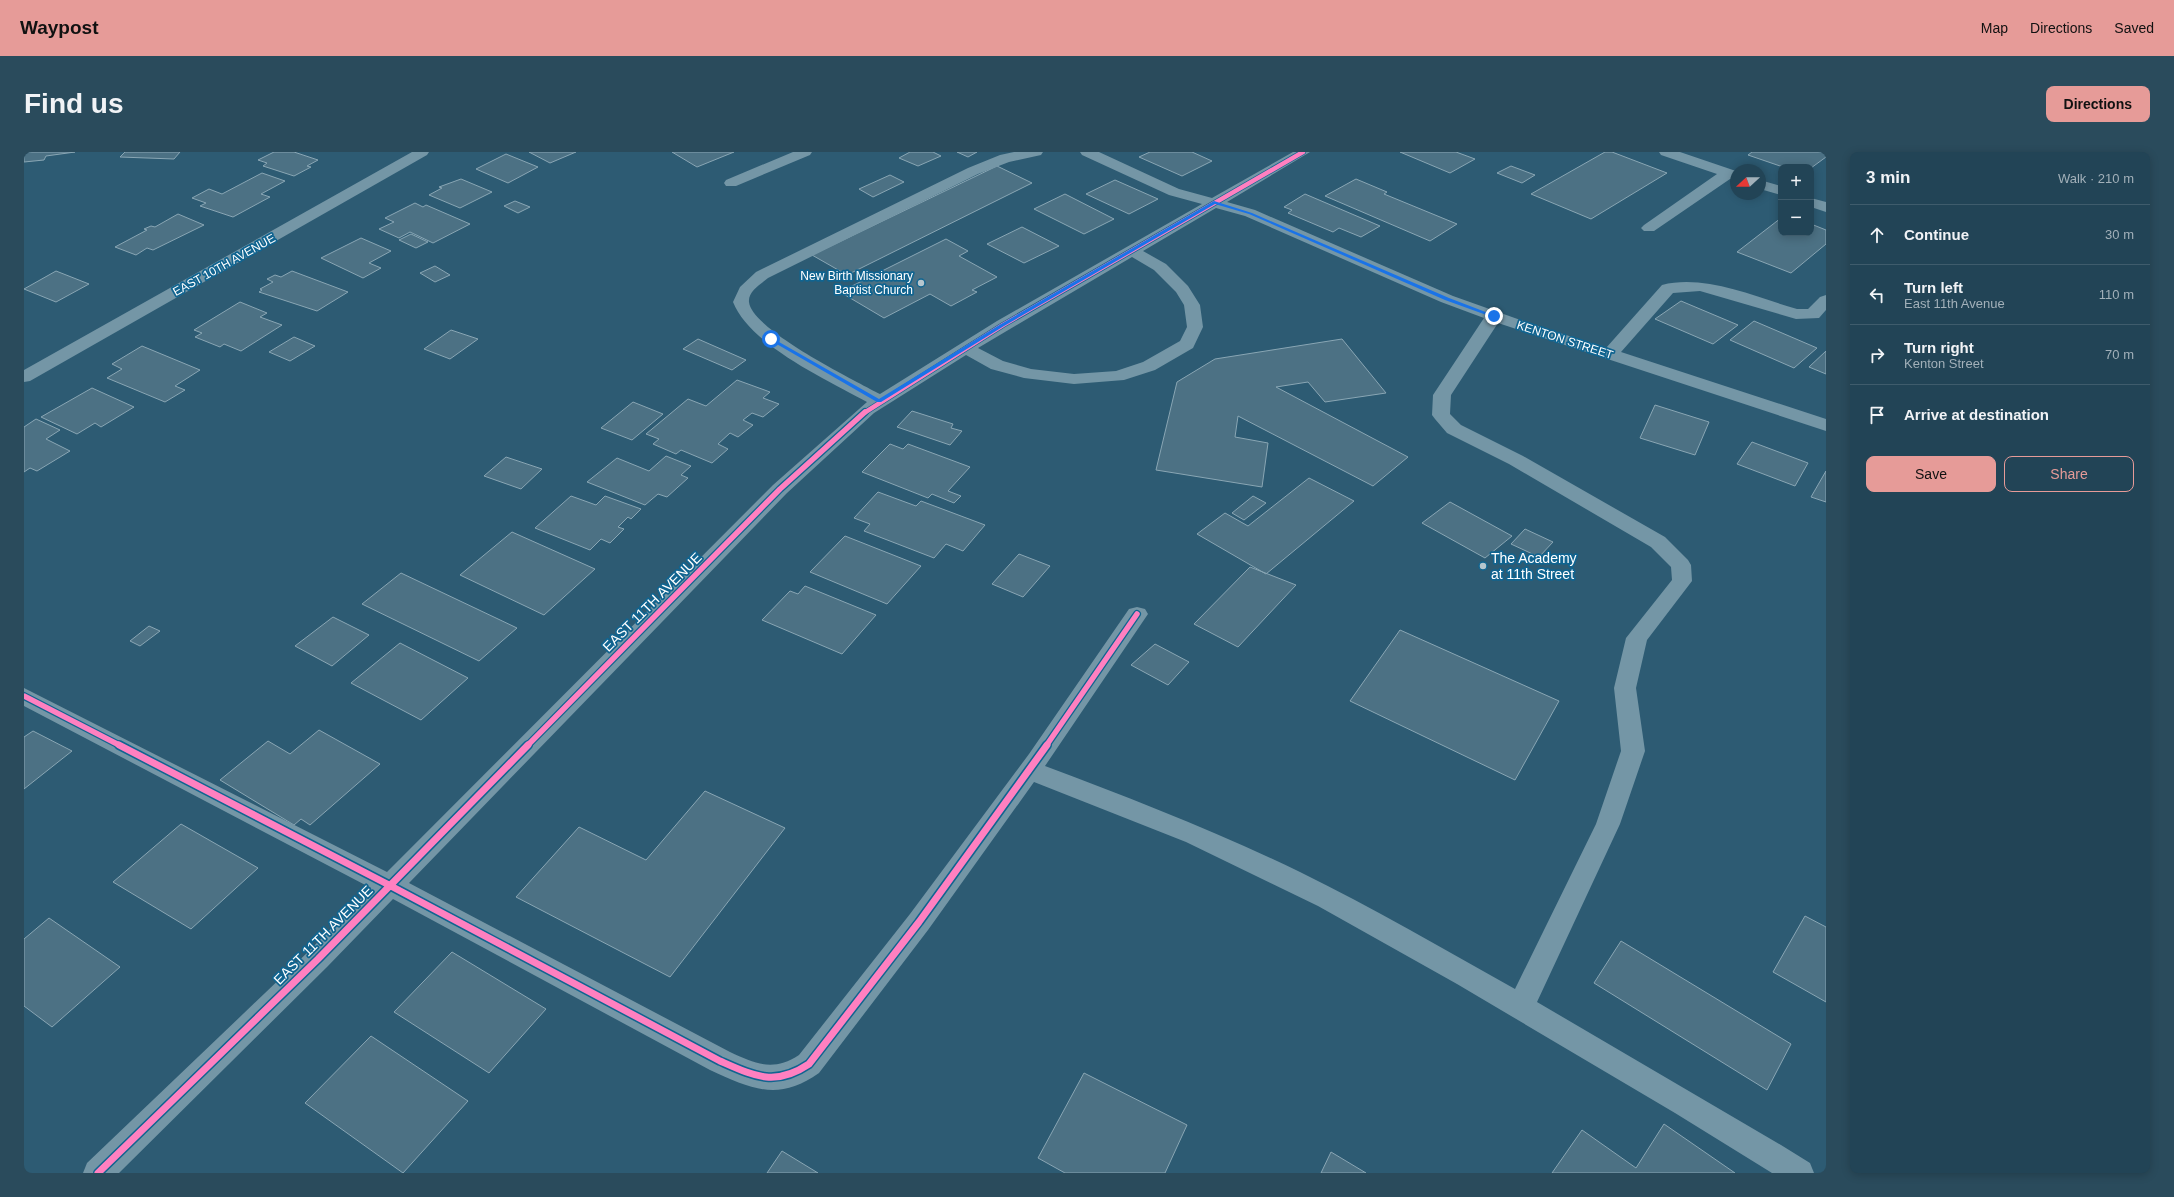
<!DOCTYPE html>
<html lang="en">
<head>
<meta charset="utf-8">
<style>
	:root { --surface:#224456; --page:#2a4b5c; --text:#f1f3f6; --muted:#a2b0b9; --line:#3f5c6c; --accent:#e69b98 }
	body { margin:0; font-family:Arial,sans-serif; background:var(--page); color:var(--text) }
	.controls { position:absolute; right:12px; top:12px; display:grid; overflow:hidden; border-radius:8px; box-shadow:0 2px 10px #0003 }
	.controls button { width:36px; height:36px; display:grid; place-items:center; padding:0; border:0; border-bottom:1px solid var(--line); background:var(--surface); color:var(--text); font:20px sans-serif }
	.compass { position:absolute; left:1706px; top:12px; width:36px; height:36px; border-radius:50%; background:var(--surface); box-shadow:0 2px 10px #0003; rotate:249deg }
	.stop { position:absolute; width:12px; height:12px; margin:-9px; border:3px solid #1a73e8; border-radius:50%; background:#fff }
	.stop.end { background:#1a73e8; border-color:#fff; box-shadow:0 1px 4px #0008 }
	.list { margin:0; padding:0; list-style:none }
	h2 { display:flex; justify-content:space-between; align-items:center; height:52px; margin:0; padding:0 16px; font-size:17px }
	h2 small { font-size:13px; font-weight:400; color:var(--muted) }
	.list li { display:grid; grid-template-columns:26px 1fr auto; gap:12px; align-items:center; box-sizing:border-box; height:60px; padding:0 16px; border-top:1px solid var(--line) }
	.list b { display:block; font-size:15px; white-space:nowrap }
	.list p { margin:0; font-size:13px; white-space:nowrap; color:var(--muted) }
	.list em { font-size:13px; font-style:normal; color:var(--muted) }
	.actions { display:flex; gap:8px; padding:12px 16px }
	.actions a { flex:1; padding:9px 0; border:1px solid var(--accent); border-radius:8px; text-align:center; font-size:14px; color:var(--accent) }
	.actions .main { background:var(--accent); color:#111 }
	.icon { flex:none; width:22px; height:22px; fill:none; stroke:currentColor; stroke-width:2; stroke-linecap:round; stroke-linejoin:round }
	.map { position:relative; flex:none; width:1802px; height:1021px; overflow:hidden; border-radius:8px }
	header { display:flex; align-items:center; gap:24px; box-sizing:border-box; height:56px; padding:0 20px; background:var(--accent); color:#111 }
	header strong { font-size:19px }
	nav { display:flex; gap:22px; margin-inline-start:auto; font-size:14px }
	.intro { display:flex; align-items:center; justify-content:space-between; box-sizing:border-box; height:96px; padding:0 24px }
	h1 { margin:0; font-size:28px }
	.button { padding:10px 18px; border-radius:8px; background:var(--accent); color:#111; font-size:14px; font-weight:700 }
	main { display:flex; gap:24px; padding:0 24px }
	aside { flex:1; background:var(--surface); border-radius:8px; box-shadow:0 2px 10px #0003 }
	.map>svg:first-child { display:block }
	.building { fill:#4c7184; stroke:#89a6b4 }
	.lines { fill:none; stroke-linecap:round; stroke-linejoin:round }
	.minor { fill:#7496a6; fill-rule:evenodd }
	.cycleway-far2-casing { stroke:#106490; stroke-width:6 }
	.cycleway-far1-casing { stroke:#106490; stroke-width:8 }
	.cycleway-casing { stroke:#106490; stroke-width:10 }
	.cycleway-far2 { stroke:#ff80c0; stroke-width:4.5 }
	.cycleway-far1 { stroke:#ff80c0; stroke-width:5.5 }
	.cycleway { stroke:#ff80c0; stroke-width:7 }
	.route { fill:#1a73e8 }
	.poi-dot { fill:#b6c6ce; stroke:#106490; stroke-width:1.5 }
	.labels { text-anchor:middle; stroke-width:3.5; stroke-linejoin:round; paint-order:stroke }
	.far-street-label { font-size:12px; fill:#fff; stroke:#106490 }
	.far-poi-label { font-size:12px; fill:#fff; stroke:#106490; text-anchor:end }
	.poi-label { font-size:14px; fill:#fff; stroke:#106490; text-anchor:start }
	.street-label { font-size:14px; fill:#fff; stroke:#106490 }
</style>
</head>
<body>
<header>
<strong>Waypost</strong>
<nav><a>Map</a><a>Directions</a><a>Saved</a></nav>
</header>
<div class="intro"><h1>Find us</h1><a class="button">Directions</a></div>
<main>
<div class="map">
<svg width="1802" height="1021" viewBox="0 0 1802 1021">
	<rect width="100%" height="100%" fill="#2d5b73"/>
	<!-- building -->
	<path class="building" d="M0,0H51L22,4L20,8L0,10Z
		M101,0H156L150,7L96,5Z
		M250,0H270L294,8L283,14L287,15L270,24L239,14L243,11L234,8Z
		M505,0H552L526,11Z
		M648,0H710L673,15Z
		M886,0H909L917,4L894,14L875,6Z
		M933,0H953L944,5Z
		M1126,0H1168L1188,9L1158,24L1115,5Z
		M1376,0H1432L1451,7L1426,21Z
		M1581,0H1588L1643,21L1567,67L1507,42Z
		M1728,0H1802V5L1787,16L1759,15L1724,3Z
		M482,2L514,15L484,31L452,17Z
		M973,14L1008,31L823,123L788,103Z
		M1487,14L1511,23L1498,31L1473,21Z
		M238,21L261,29L237,42L246,45L209,65L176,54L182,51L168,46L185,37L198,42Z
		M866,23L880,30L849,45L835,37Z
		M437,27L468,40L436,56L405,43L418,36L415,35Z
		M1332,27L1363,40L1360,42L1433,72L1406,89L1301,44Z
		M1091,28L1134,47L1105,62L1062,42Z
		M1041,42L1090,67L1060,82L1010,57Z
		M1281,42L1356,74L1337,85L1315,76L1309,80L1264,61L1268,58L1260,55Z
		M491,49L506,55L494,61L480,54Z
		M391,51L399,55L402,53L446,72L409,91L386,80L375,86L355,77L370,70L361,66Z
		M154,62L180,73L129,98L123,96L112,103L91,95L123,78L120,77L127,74L131,75Z
		M1757,66V81H1787V72L1802,78V92L1767,121L1713,100Z
		M998,75L1035,94L1000,111L963,92Z
		M387,82L404,90L392,96L375,88Z
		M337,86L367,99L345,111L357,116L339,126L297,106Z
		M922,87L944,99L935,104L973,125L948,138L953,140L927,154L906,142L860,166L816,140Z
		M411,114L426,123L411,130L396,121Z
		M32,119L65,132L32,150L0,137Z
		M268,119L324,140L293,159L235,140L238,138L236,137L249,130L243,127L251,123L257,125Z
		M1657,149L1714,173L1689,192L1631,167Z
		M216,150L243,161L236,165L258,173L217,199L200,192L196,195L171,185L178,181L170,178Z
		M1730,169L1793,196L1770,216L1706,188Z
		M427,178L454,187L426,207L400,197Z
		M270,185L291,194L266,209L245,200Z
		M674,187L722,208L708,218L659,197Z
		M1318,187L1362,241L1301,250L1284,230L1252,235L1384,305L1349,334L1214,264L1211,285L1244,291L1238,335L1132,318L1153,230L1191,207Z
		M118,194L176,218L151,234L161,238L141,250L83,226L98,217L88,212Z
		M1802,199V222L1785,215Z
		M713,228L746,240L739,246L755,252L739,265L728,261L719,268L729,273L714,285L706,281L694,292L704,297L688,311L657,298L652,302L629,292L635,287L622,282L664,247L682,254Z
		M68,236L110,255L77,275L71,271L53,282L17,265Z
		M609,250L639,262L608,288L577,276Z
		M1631,253L1685,270L1671,303L1616,286Z
		M888,259L929,272L927,276L938,279L926,293L873,275Z
		M12,267L36,278L22,287L46,299L13,319L6,316L0,320V275Z
		M1728,290L1784,311L1771,334L1713,312Z
		M866,292L879,297L884,292L946,315L924,339L937,344L930,351L908,342L904,346L838,320Z
		M642,304L667,314L657,323L664,326L643,345L634,342L621,353L563,330L593,306L625,319Z
		M482,305L518,317L497,337L460,324Z
		M1802,319V350L1787,345Z
		M1285,326L1330,349L1242,422L1173,382L1201,361L1224,374Z
		M854,340L892,354L897,349L961,373L939,399L922,392L910,406L840,379L846,372L830,366Z
		M547,344L572,353L581,344L617,357L607,367L604,365L594,375L600,377L586,391L577,387L566,398L511,376Z
		M1229,344L1242,351L1220,368L1208,361Z
		M1426,350L1488,384L1461,406L1398,371Z
		M1501,377L1529,390L1515,405L1487,392Z
		M488,380L571,417L520,463L436,423Z
		M821,384L897,414L863,452L786,420Z
		M995,402L1026,414L999,445L968,432Z
		M1226,415L1272,433L1214,495L1170,472Z
		M377,421L493,476L455,509L338,452Z
		M781,434L852,463L818,502L738,468L766,439L774,442Z
		M309,465L345,483L308,514L271,494Z
		M125,474L136,479L116,494L106,489Z
		M1376,478L1535,549L1491,628L1326,549Z
		M376,491L444,526L397,568L327,531Z
		M1131,492L1165,510L1144,533L1107,513Z
		M295,578L356,612L286,673L277,667L270,673L196,628L244,589L266,602Z
		M9,579L48,599L0,637V585Z
		M681,639L761,676L646,825L492,745L555,675L622,708Z
		M157,672L234,716L167,777L89,730Z
		M1781,764L1802,775V850L1749,820Z
		M25,766L96,815L28,875L0,854V787Z
		M1597,789L1767,892L1743,938L1570,831Z
		M428,800L522,857L465,921L370,860Z
		M347,884L444,949L379,1021L281,951Z
		M1060,921L1163,973L1141,1021H1041L1014,1006Z
		M1640,972L1711,1021H1528L1558,978L1612,1016Z
		M758,999L794,1021H743Z
		M1307,1000L1342,1021H1297Z"/>
	<g class="lines">
		<!-- minor -->
		<path class="minor" d="M388,0H405L403,3L6,229L0,230V218Z
			M769,0H788L786,3L712,34H702L700,31L702,28Z
			M990,0H1019L1017,3L985,10L954,22L744,126C737,132 724,139 725,150C728,178 830,228 856,242L973,169L1178,52L1145,43L1058,3L1056,0H1075L1155,37L1188,46L1269,0H1286L1203,50L1231,58L1429,144L1502,170L1582,196L1638,133C1681,122 1731,145 1773,157H1784L1796,145L1802,143V158L1795,166L1772,167L1676,139L1649,141L1597,200L1802,267V279L1474,171L1427,243L1426,262L1437,273L1499,304L1641,385L1664,408L1667,413L1668,429L1623,488L1612,536L1621,599L1596,672L1513,850L1757,993L1786,1011L1790,1021H1748L1651,961L1433,832L1294,754L1162,690L1010,630L904,778L795,921C754,950 728,937 686,918L369,747L303,815L95,1021H59L63,1011L285,799L347,736L0,554V536L363,720L749,333L843,250C803,228 726,193 709,150L716,135L732,120L944,16L976,3ZM1192,56L1221,64L1417,150L1460,166L1409,243L1408,263L1411,267L1423,281L1485,312L1627,395L1647,415L1648,428L1602,486L1590,536L1597,599L1572,672L1491,837C1420,797 1349,756 1276,720C1193,680 1107,646 1021,614L1124,462L1121,457L1113,455L1105,457L1005,602L886,762L775,903C749,920 732,912 706,900L385,731L763,341L850,261L942,203L967,217L1000,226L1050,232L1100,228L1131,218L1169,196L1179,175L1176,153L1164,134L1142,112L1119,99ZM1108,105L1130,118L1152,140L1160,153L1163,175L1156,189L1119,210L1092,219L1050,222L1007,217L979,209L954,196Z
			M1635,0H1656L1709,18L1712,19V28L1706,27L1630,79H1620L1617,76L1620,73L1693,22L1637,3Z
			M1736,28L1757,34V43L1736,37Z
			M1787,46L1802,50V60L1787,55Z"/>
		<defs>
			<path id="cycleway-far2" d="M840,261L979,173L1279,0"/>
			<path id="cycleway-far1" d="M0,544L97,594
				M503,594L756,337L841,260
				M1022,594L1113,462"/>
			<path id="cycleway" d="M95,593L365,733L696,909C730,924 751,935 785,912L895,770L1023,593
				M74,1021L294,807L504,593"/>
		</defs>
		<!-- cycleway-far2 casing -->
		<use href="#cycleway-far2" class="cycleway-far2-casing"/>
		<!-- cycleway-far1 casing -->
		<use href="#cycleway-far1" class="cycleway-far1-casing"/>
		<!-- cycleway casing -->
		<use href="#cycleway" class="cycleway-casing"/>
		<!-- cycleway-far2 -->
		<use href="#cycleway-far2" class="cycleway-far2"/>
		<!-- cycleway-far1 -->
		<use href="#cycleway-far1" class="cycleway-far1"/>
		<!-- cycleway -->
		<use href="#cycleway" class="cycleway"/>
	</g>
	<!-- route -->
	<path class="route" d="M1190,49L1228,61L1425,146L1472,164L1468,165L1421,148L1225,62L1191,52L980,174L857,250H853L744,187L748,186L855,247L977,172Z"/>
	<!-- markers -->
	<g class="poi-dot">
		<circle cx="897" cy="131" r="4"/>
		<circle cx="1459" cy="414" r="4"/>
	</g>
	<g class="labels">
		<!-- far-street labels -->
		<g class="far-street-label">
			<text transform="translate(200 113) rotate(-29)" y="4">EAST 10TH AVENUE</text>
			<text transform="translate(1541 188) rotate(18)" y="4">KENTON STREET</text>
		</g>
		<!-- far-poi labels -->
		<g class="far-poi-label">
			<text x="889" y="128">New Birth Missionary<tspan x="889" dy="14">Baptist Church</tspan></text>
		</g>
		<!-- poi labels -->
		<g class="poi-label">
			<text x="1467" y="411">The Academy<tspan x="1467" dy="16">at 11th Street</tspan></text>
		</g>
		<!-- street labels -->
		<g class="street-label">
			<text transform="translate(628 450) rotate(-45)" y="5">EAST 11TH AVENUE</text>
			<text transform="translate(299 783) rotate(-45)" y="5">EAST 11TH AVENUE</text>
		</g>
	</g>
</svg>
<div class="controls">
<button>+</button>
<button>−</button>
</div>
<svg class="compass" viewBox="-18 -18 36 36"><path d="M0-13l5 13h-10z" fill="#e53935"/><path d="M0 13l5-13h-10z" fill="#a2b0b9"/></svg>
<div class="stop" style="left:747px;top:187px"></div>
<div class="stop end" style="left:1470px;top:164px"></div>
</div>
<aside>
<h2>3 min<small>Walk · 210 m</small></h2>
<ul class="list">
<li><svg class="icon" aria-label="ahead" viewBox="0 0 24 24"><path d="M12 20V5M6 11l6-6 6 6"/></svg><div><b>Continue</b></div><em>30 m</em></li>
<li><svg class="icon" aria-label="left" viewBox="0 0 24 24"><path d="M17 20v-9H6M10 6l-5 5 5 5"/></svg><div><b>Turn left</b><p>East 11th Avenue</p></div><em>110 m</em></li>
<li><svg class="icon" aria-label="right" viewBox="0 0 24 24"><path d="M7 20v-9h11M14 6l5 5-5 5"/></svg><div><b>Turn right</b><p>Kenton Street</p></div><em>70 m</em></li>
<li><svg class="icon" aria-label="arrive" viewBox="0 0 24 24"><path d="M6 21V4h12l-3 4 3 4H6"/></svg><div><b>Arrive at destination</b></div></li>
</ul>
<div class="actions"><a class="main">Save</a><a>Share</a></div>
</aside>
</main>
</body>
</html>
